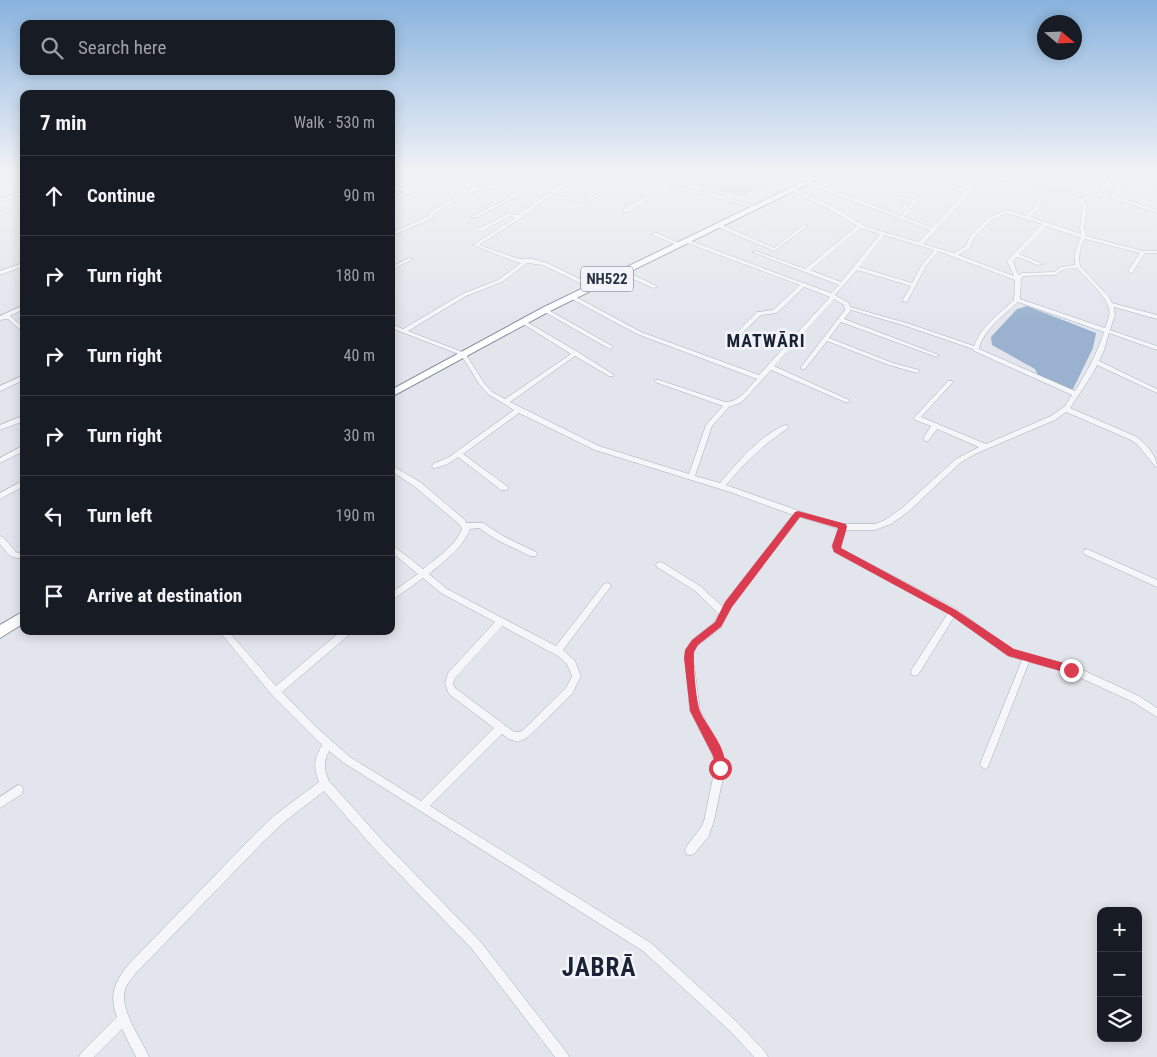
<!DOCTYPE html>
<html lang="en">
<head>
<meta charset="utf-8">
<style>
	:root { --surface:#171b24; --page:#20242c; --text:#f1f3f6; --muted:#9ea1a6; --line:#363941 }
	body { margin:0; font-family:"Roboto Condensed",sans-serif; background:var(--page); color:var(--text) }
	.controls { position:absolute; right:15px; bottom:15px; display:grid; overflow:hidden; border-radius:10px; box-shadow:0 2px 12px #0003 }
	.controls button { width:45px; height:45px; display:grid; place-items:center; padding:0; border:0; border-bottom:1px solid var(--line); background:var(--surface); color:var(--text); font:25px sans-serif }
	.compass { position:absolute; left:1037px; top:15px; width:45px; height:45px; border-radius:50%; background:var(--surface); box-shadow:0 2px 12px #0003; rotate:109deg }
	.stop { position:absolute; width:15px; height:15px; margin:-11px; border:4px solid #dc3c50; border-radius:50%; background:#fff }
	.stop.end { background:#dc3c50; border-color:#fff; box-shadow:0 1px 5px #0008 }
	.list { margin:0; padding:0; list-style:none }
	h2 { display:flex; justify-content:space-between; align-items:center; height:65px; margin:0; padding:0 20px; font-size:21px }
	h2 small { font-size:16px; font-weight:400; color:var(--muted) }
	.list li { display:grid; grid-template-columns:32px 1fr auto; gap:15px; align-items:center; box-sizing:border-box; height:80px; padding:0 20px; border-top:1px solid var(--line) }
	.list b { display:block; font-size:19px; white-space:nowrap }
	.list em { font-size:16px; font-style:normal; color:var(--muted) }
	.icon { flex:none; width:28px; height:28px; fill:none; stroke:currentColor; stroke-width:2; stroke-linecap:round; stroke-linejoin:round }
	.map { position:relative; flex:none; width:1157px; height:1057px; overflow:hidden }
	.search { position:absolute; background:var(--surface); box-shadow:0 2px 12px #0003; left:20px; top:20px; width:375px; height:55px; display:flex; align-items:center; gap:12px; box-sizing:border-box; padding:0 18px; border-radius:10px; color:var(--muted); font-size:19px }
	.panel { position:absolute; background:var(--surface); box-shadow:0 2px 12px #0003; left:20px; top:90px; width:375px; height:545px; border-radius:10px }
	.map>svg:first-child { display:block }
	.green { fill:#c7d6c2 }
	.water { fill:#9ab2cf }
	.lines { fill:none; stroke-linecap:round; stroke-linejoin:round }
	.minor-casing { stroke:#a6acb7; stroke-width:1 }
	.highway-casing { stroke:#8892a4; stroke-width:2 }
	.minor { fill:#f5f6f9; fill-rule:evenodd }
	.highway { fill:#fff; fill-rule:evenodd }
	.route { fill:#dc3c50 }
	.labels { text-anchor:middle; stroke-width:5; stroke-linejoin:round; paint-order:stroke }
	.shield { fill:#f2f4f9; stroke:#656c7b; stroke-width:1 }
	.shield-label { font-size:15px; font-weight:bold; fill:#283245 }
	.far-district-label { font-size:18px; font-weight:bold; letter-spacing:1px; fill:#1a2336; stroke:#f2f4f9 }
	.near-district-label { font-size:25px; font-weight:bold; letter-spacing:1px; fill:#1a2336; stroke:#f2f4f9 }
</style>
</head>
<body>
<div class="map">
<svg width="1157" height="1057" viewBox="0 0 1157 1057">
	<rect width="100%" height="100%" fill="#e2e5ec"/>
	<!-- green -->
	<path class="green" d="M636,173H787L743,196Z"/>
	<!-- water -->
	<path class="water" d="M1027,306L1096,333L1093,348L1072,391L1038,375L1035,369L992,345L991,337L1017,309Z"/>
	<g class="lines">
		<defs>
			<path id="minor" d="M9,173H13L17,183L24,187V190L13,185Z
				M409,173H415L392,184L411,191L419,196L417,197L408,194L391,202V199L405,192L391,187V181Z
				M433,173H441L458,178L477,188L496,184L517,173H523L498,186L516,195V197L475,218L471,217L511,196L493,187L480,189V191C464,192 447,206 433,215V218L391,236V233L429,216V213L452,199L473,189L454,180Z
				M583,173H589L551,195L586,200L629,176L623,173H630L659,182L726,197L759,208L757,209L723,199L670,187L627,212H623V210L665,186L633,177L587,202L548,197L521,218L479,245L519,259H532L547,263L594,286V288H590L543,265L527,263L502,282L466,296L408,331L465,353L484,383L492,392L505,399L571,354L520,322L521,321H525L578,352L614,375L613,376H609L575,356L510,402L599,446L689,474L706,425L723,406L655,382V380H659L725,402C740,402 747,389 757,379L637,334L570,298V296H574L641,332L759,375L830,297L804,287L777,313L761,315L732,343H728V341L757,312L773,310L800,285L687,243V241H691L803,283H806V284L831,293L839,285L752,252L756,251L805,269L857,226L833,211L792,191V189H796L837,209L866,227L919,242L930,230L808,184V182H812L901,216L912,202L892,198V196L915,200L937,183L908,173H915L967,190L971,186L942,177L939,175L940,173H944V175L976,185V187L923,244L954,253L966,246L970,236L988,218L1006,210L1026,216L1035,206L1039,198H1041L1043,199L1039,208L1030,217L1081,234L1080,228L1083,205C1054,180 1002,185 967,173H978L1027,182L1034,173H1038L1031,183L1067,192L1081,199L1087,195L1098,194L1112,173H1116L1101,196L1090,197L1084,202L1087,205L1084,228L1086,236L1143,251H1157V253H1145L1133,272L1131,273L1128,271L1140,253L1085,239L1081,246L1079,258L1080,266L1109,297L1112,303L1157,315V319L1114,307L1115,315L1110,330L1157,346V350L1109,333L1104,350L1099,361L1157,389V393L1097,365L1093,373L1070,408L1135,436C1145,443 1157,455 1157,467L1155,466L1137,444L1131,440L1066,412L1055,420L975,454L960,463L908,512L891,524L875,530H846L840,546V548L956,609L1013,650L1074,666L1139,696L1157,708V717L1133,702L1070,673L1029,662L988,767L985,769L982,767L980,764L1022,660L1008,656L954,617L918,675L915,676L912,675L911,672L912,669L948,613L834,552L832,546L839,529L800,517L731,606L721,628L698,645L694,651L693,658L700,710L721,752L725,768L714,821L710,832L709,836L694,854L690,855L686,854L685,850C690,839 700,832 704,821L715,768L713,756L690,711L685,658C688,631 709,635 719,614L694,590L657,567L656,565L657,563L660,562L663,563L700,586L723,607L725,602L793,515L730,492L595,450L519,413L463,454L507,486L508,488L507,490H501L458,457C452,462 441,468 433,468L432,466L433,464L449,457L514,410L488,394L480,385L461,355L391,328V324L403,329L462,294L498,280L521,263L516,262L473,245L515,218L510,216L482,231H478V229L507,214L518,215L552,190ZM941,184L965,192L932,228L904,217L916,203ZM1006,213L1042,224L1007,261L1014,276L958,255L970,248L974,238L992,220ZM1046,226L1081,238C1076,247 1074,255 1075,265L1061,267L1054,272L1022,273L1019,275L1017,273L1013,261L1017,257L1038,265L1043,264L1019,254ZM860,228L880,234L841,282L810,270ZM884,235L934,250L921,266L912,283L859,267ZM938,251L1015,280L1014,300C1000,313 981,327 974,346L910,324L850,307L849,303L835,295L857,270L911,286L902,301L907,302L926,266ZM1077,268C1086,278 1107,296 1109,309C1111,315 1107,322 1105,328L1020,299L1021,279L1023,276L1055,275L1064,269ZM834,299L844,305L845,310L801,367V369H805L827,341L889,365L917,373L920,371L919,370L893,363L829,338L841,322L934,356L936,357L939,355L844,319L851,310L906,326L973,349L974,351L1072,395L1065,406L1051,416L986,444L921,417L953,382L952,381H948L914,418L915,420L931,426L923,439L926,441H928L937,429L979,447L956,459L902,508L885,520L875,524H843L808,514L726,485C744,463 763,445 787,429L788,427L787,425H785C759,436 738,462 720,483L695,476L712,426L729,407L742,402L771,370L845,402H849V400L774,366ZM1018,302L1104,332C1097,354 1087,372 1075,391L979,349C983,330 1004,315 1018,302Z
				M1117,186L1121,187L1116,196L1157,210V213L1112,198L1111,196Z
				M22,192H24V194L0,201V199Z
				M0,211L3,212V214H0Z
				M718,225H722L774,248L804,225L808,226L774,251L718,227Z
				M653,233H657L683,245L679,246L653,235Z
				M409,258L413,259L391,270V267Z
				M22,263H24V266L0,275V271Z
				M622,270L657,286L658,287L653,288L620,273L619,272Z
				M24,305V309L10,316L24,328V333L8,319L0,320V316Z
				M545,308L612,346L613,347L610,349L608,348L543,311V309Z
				M24,375V380L0,391V386Z
				M22,416H24V421L0,430V425Z
				M22,446H24V451L0,463V458Z
				M391,465L420,482L465,520L466,523H483L503,536L536,552L537,554L536,556H530L497,540L479,528L470,529C463,548 444,561 429,574L447,589L556,646L604,584L607,583L610,584L611,586L563,650L575,661L581,676L572,694L528,737L518,742L509,739L502,734L430,806L651,943L738,1023L766,1053L768,1057H754L730,1031L643,951L344,763L329,751C323,763 324,769 329,781L380,838L480,941L567,1053L569,1057H555L472,949L372,846L324,791L283,823L263,842L135,974C132,978 128,983 126,987C117,1008 142,1039 149,1057H136L122,1029L94,1057H79L81,1053L117,1017C109,995 114,984 127,966L255,834L275,815L319,782C313,766 314,760 322,745L272,695L219,631H228L276,686L341,631H351L350,634L282,692L316,727L350,757L421,801L494,728L449,694L445,684L448,673L495,622L441,593L423,578L391,601V593L418,574L391,552V544L423,569C437,558 455,546 462,529L459,524L414,486L391,471ZM502,626L558,656L567,664L572,676L566,688L522,731L518,732H514L455,688L453,684L455,678Z
				M24,480V486L0,499V493Z
				M0,536L3,537L16,552L18,553L24,552V558C12,560 7,553 0,544Z
				M1087,549L1157,580V587L1084,554L1083,552L1084,550Z
				M18,785L22,786L23,790L22,794L0,808V797Z"/>
			<path id="highway" d="M821,173H830L548,312L391,397V390L542,308Z
				M24,611V623L0,638V625Z"/>
		</defs>
		<!-- minor casing -->
		<use href="#minor" class="minor-casing"/>
		<!-- highway casing -->
		<use href="#highway" class="highway-casing"/>
		<!-- minor -->
		<use href="#minor" class="minor"/>
		<!-- highway -->
		<use href="#highway" class="highway"/>
	</g>
	<!-- sky -->
	<linearGradient id="sky" x2="0" y2="1"><stop stop-color="#89b3de"/><stop offset="0.54" stop-color="#f2f3f6"/><stop offset="1" stop-color="#f2f3f6" stop-opacity="0"/></linearGradient>
	<rect width="1157" height="321" fill="url(#sky)"/>
	<!-- route -->
	<path class="route" d="M798,511L846,524L847,527L841,548L956,610L1014,649L1071,665L1076,670L1075,673L1071,674L1008,656L950,615L834,552L832,546L838,528L800,517L732,607L721,627L698,645L694,652C693,663 696,700 700,711C707,728 732,752 723,772L720,773L716,772L713,756L690,711L684,658L685,650L692,640L715,622L725,602L795,512Z"/>
	<g class="labels">
		<!-- shield labels -->
		<rect class="shield" x="581" y="266.5" width="52" height="25" rx="4"/>
		<g class="shield-label">
			<text x="607" y="284">NH522</text>
		</g>
		<!-- far-district labels -->
		<g class="far-district-label">
			<text x="766" y="347">MATWĀRI</text>
		</g>
		<!-- near-district labels -->
		<g class="near-district-label">
			<text x="599" y="976">JABRĀ</text>
		</g>
	</g>
</svg>
<div class="controls">
<button>+</button>
<button>−</button>
<button><svg class="icon" aria-label="layers" viewBox="0 0 24 24"><path d="M12 4l9 5-9 5-9-5zM3 14l9 5 9-5"/></svg></button>
</div>
<svg class="compass" viewBox="-18 -18 36 36"><path d="M0-13l5 13h-10z" fill="#e53935"/><path d="M0 13l5-13h-10z" fill="#9ea1a6"/></svg>
<div class="stop" style="left:720px;top:768px"></div>
<div class="stop end" style="left:1071px;top:670px"></div>
<div class="search"><svg class="icon" aria-label="search" viewBox="0 0 24 24"><circle cx="10" cy="10" r="6"/><path d="M15 15l6 6"/></svg>Search here</div>
<section class="panel">
<h2>7 min<small>Walk · 530 m</small></h2>
<ul class="list">
<li><svg class="icon" aria-label="ahead" viewBox="0 0 24 24"><path d="M12 20V5M6 11l6-6 6 6"/></svg><div><b>Continue</b></div><em>90 m</em></li>
<li><svg class="icon" aria-label="right" viewBox="0 0 24 24"><path d="M7 20v-9h11M14 6l5 5-5 5"/></svg><div><b>Turn right</b></div><em>180 m</em></li>
<li><svg class="icon" aria-label="right" viewBox="0 0 24 24"><path d="M7 20v-9h11M14 6l5 5-5 5"/></svg><div><b>Turn right</b></div><em>40 m</em></li>
<li><svg class="icon" aria-label="right" viewBox="0 0 24 24"><path d="M7 20v-9h11M14 6l5 5-5 5"/></svg><div><b>Turn right</b></div><em>30 m</em></li>
<li><svg class="icon" aria-label="left" viewBox="0 0 24 24"><path d="M17 20v-9H6M10 6l-5 5 5 5"/></svg><div><b>Turn left</b></div><em>190 m</em></li>
<li><svg class="icon" aria-label="arrive" viewBox="0 0 24 24"><path d="M6 21V4h12l-3 4 3 4H6"/></svg><div><b>Arrive at destination</b></div></li>
</ul>
</section>
</div>
</body>
</html>
